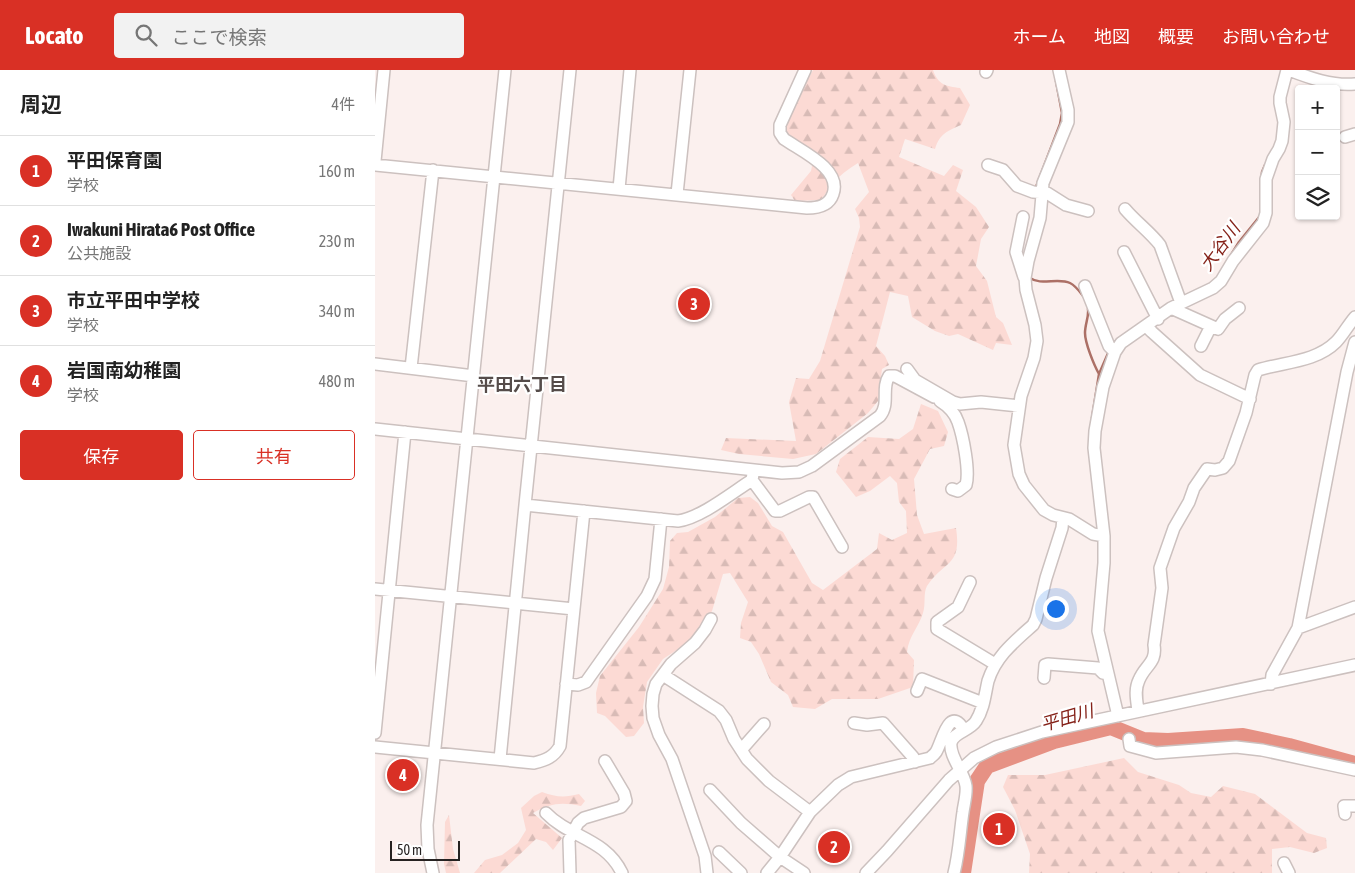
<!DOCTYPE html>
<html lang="ja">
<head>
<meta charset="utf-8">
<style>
	:root { --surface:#fff; --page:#f2f2f2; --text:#222; --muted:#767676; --line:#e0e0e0; --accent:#d93025 }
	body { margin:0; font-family:"Asap Condensed","Noto Sans JP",sans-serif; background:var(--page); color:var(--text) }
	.controls { position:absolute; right:15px; top:15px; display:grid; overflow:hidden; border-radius:5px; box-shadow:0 1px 4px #0004 }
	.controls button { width:45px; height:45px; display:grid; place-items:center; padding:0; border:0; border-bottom:1px solid var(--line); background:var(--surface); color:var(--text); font:25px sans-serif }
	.scale { position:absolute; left:15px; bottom:12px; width:70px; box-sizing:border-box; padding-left:5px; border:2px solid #262221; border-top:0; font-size:14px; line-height:18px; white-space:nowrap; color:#262221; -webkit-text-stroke:4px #fff; paint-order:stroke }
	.you { position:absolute; left:680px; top:538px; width:18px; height:18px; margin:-12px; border:4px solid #fff; border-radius:50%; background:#1a73e8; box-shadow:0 0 0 8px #1a73e833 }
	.badge { display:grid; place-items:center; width:32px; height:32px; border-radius:50%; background:var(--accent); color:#fff; font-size:16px; font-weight:700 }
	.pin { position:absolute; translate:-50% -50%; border:2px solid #fff; box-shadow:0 1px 5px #0006 }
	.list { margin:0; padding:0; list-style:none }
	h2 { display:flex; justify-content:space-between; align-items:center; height:65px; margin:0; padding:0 20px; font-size:21px }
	h2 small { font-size:16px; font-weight:400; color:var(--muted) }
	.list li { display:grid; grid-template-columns:32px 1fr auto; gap:15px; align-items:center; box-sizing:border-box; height:70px; padding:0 20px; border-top:1px solid var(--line) }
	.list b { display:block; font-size:19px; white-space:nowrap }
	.list p { margin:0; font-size:16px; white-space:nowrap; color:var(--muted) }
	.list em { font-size:16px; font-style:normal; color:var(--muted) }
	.actions { display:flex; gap:10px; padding:15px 20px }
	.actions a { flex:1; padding:11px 0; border:1px solid var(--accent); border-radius:5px; text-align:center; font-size:18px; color:var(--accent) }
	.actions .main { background:var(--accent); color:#fff }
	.icon { flex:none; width:28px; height:28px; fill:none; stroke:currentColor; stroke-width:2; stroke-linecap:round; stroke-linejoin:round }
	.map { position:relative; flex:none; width:980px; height:803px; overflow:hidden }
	header { display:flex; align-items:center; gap:30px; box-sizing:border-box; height:70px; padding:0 25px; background:var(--accent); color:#fff }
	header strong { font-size:24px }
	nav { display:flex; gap:28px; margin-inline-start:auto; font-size:18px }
	.search { width:350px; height:45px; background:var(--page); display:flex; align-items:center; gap:12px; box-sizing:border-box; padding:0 18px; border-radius:5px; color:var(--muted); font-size:19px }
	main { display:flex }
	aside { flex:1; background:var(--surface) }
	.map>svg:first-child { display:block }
	.forest { fill:url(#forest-firs) }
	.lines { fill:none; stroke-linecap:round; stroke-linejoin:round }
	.stream { stroke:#ac7066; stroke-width:2.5 }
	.river { stroke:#e69184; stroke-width:16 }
	.minor-casing { stroke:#ccc1bf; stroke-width:14 }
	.minor { stroke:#fff; stroke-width:11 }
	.labels { text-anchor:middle; stroke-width:4.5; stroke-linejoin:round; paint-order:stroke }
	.water-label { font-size:18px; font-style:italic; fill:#852219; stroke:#fff }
	.neighbourhood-label { font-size:18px; font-weight:bold; fill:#554c4a; stroke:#fff }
</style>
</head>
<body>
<header>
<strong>Locato</strong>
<div class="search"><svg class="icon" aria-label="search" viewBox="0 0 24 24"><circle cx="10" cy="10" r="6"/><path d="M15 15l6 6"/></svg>ここで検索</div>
<nav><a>ホーム</a><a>地図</a><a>概要</a><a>お問い合わせ</a></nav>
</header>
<main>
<aside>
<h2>周辺<small>4件</small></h2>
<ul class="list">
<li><span class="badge">1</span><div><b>平田保育園</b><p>学校</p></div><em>160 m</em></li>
<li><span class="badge">2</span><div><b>Iwakuni Hirata6 Post Office</b><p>公共施設</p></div><em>230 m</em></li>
<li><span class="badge">3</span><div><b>市立平田中学校</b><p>学校</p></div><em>340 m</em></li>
<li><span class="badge">4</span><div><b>岩国南幼稚園</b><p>学校</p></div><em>480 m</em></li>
</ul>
<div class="actions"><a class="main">保存</a><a>共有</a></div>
</aside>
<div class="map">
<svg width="980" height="803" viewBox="0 0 980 803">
	<defs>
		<pattern id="forest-firs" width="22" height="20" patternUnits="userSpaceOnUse" patternTransform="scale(1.25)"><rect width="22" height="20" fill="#fcdad4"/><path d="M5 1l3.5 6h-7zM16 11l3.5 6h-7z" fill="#d8bbb6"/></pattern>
	</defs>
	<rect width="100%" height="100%" fill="#fbf0ee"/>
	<!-- forest -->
	<path class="forest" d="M438,0H558C563,15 571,16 585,18L595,35L586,55C573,61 565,63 560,79L530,69L524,87L569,106L578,95L588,100L581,121L601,137L614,157L606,169L601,196L612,211L621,247L628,253L637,275L621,273L618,280L583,264L574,266L560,261L537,247L533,226L515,222L501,276L510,286L514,295L507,299L503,331L493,343L441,384L418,389L364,384L346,380L351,368L421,371L414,332L421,308L434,309L445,291L485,157L484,148L480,139L494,122L483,93C473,99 464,106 457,114C452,119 452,124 445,130L420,131L416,125L436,101L439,86L420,72L411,63L414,45Z
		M546,334L563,341L573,362L569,376L555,379L539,409L542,445L549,464L581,458C587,497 569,490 552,516C548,523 551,534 548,543C544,557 534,565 532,582L539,590L538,617L503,629H457L440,639L418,637L413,625L396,612L384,584L376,572L365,568L366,553L373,532L355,503L348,504L337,541L314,572L288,589L272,612L268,637L269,653L259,666L251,667L230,646L222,643L221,623L225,606L264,557L288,519L294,497L295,471L302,463L313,462L340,447L363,428L375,427L383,433L397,456L408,462L437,513L448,520L502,479L504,463L517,470L532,463L531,441L524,432L522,413L515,406L495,421L481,427L461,402L465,389L493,367L524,369L538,359Z
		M749,688L763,702L804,715L816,723L836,727L848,716L880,724L932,763L951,768L952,778L939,783L915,777L897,779V803H654L655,784L640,740L628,717L633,705H670Z
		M167,722C181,727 189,728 204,724L210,731L206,736C186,732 176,733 158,743L187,768L178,780L171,772L161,769L125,803H99L110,790L127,785L143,773L151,760L146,738L159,726Z
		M74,745L78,779L85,803H71L69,794L70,752Z"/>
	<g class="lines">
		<!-- stream -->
		<path class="stream" d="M886,116L887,102L890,95
			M661,117L685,54L687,43L681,11
			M854,188L864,172L885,146
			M655,208C666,216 683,207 695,213C701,216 705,222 709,227
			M713,239C714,247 710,254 710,263C710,273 719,295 724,304
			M717,348L724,304L734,281"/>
		<!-- river -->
		<path class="river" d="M588,803L602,711L612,696L679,671L736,657L768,670L793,671L868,666L914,676L980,694"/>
		<defs>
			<path id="minor" d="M684,0L693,40V52L668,113L665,148L653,191L650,208L651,220L660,255L662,271L659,288L646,326L639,375L644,404L649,415L669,440L678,445L694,449L718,464L729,466
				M914,0C935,8 957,16 980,14
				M611,2L612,0
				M970,67L980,64
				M0,91L9,0
				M0,95L432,138C443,138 454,136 458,124C467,99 426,81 409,69L405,63V55L430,0
				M613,95L628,100L642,116L658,122L672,123L691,135L713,141
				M244,119L255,0
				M302,124L315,0
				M750,139C761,152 775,162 785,175L806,233
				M648,147L641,182L649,207
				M749,182L783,249
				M710,216L734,276L740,282
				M796,238L843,259L850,249L864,238
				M771,256L777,262L825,305L875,329
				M826,276L836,256
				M0,294L99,306
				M36,298L58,100
				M532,299L540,310L578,332L585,334L606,332L644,336
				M565,331C573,336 580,343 583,352C588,366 595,401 591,415L583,421L577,419
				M0,359L407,403L424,402L437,396L505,346C515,334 506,318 514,306H520L559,327
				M378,404L377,410L400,441H405L434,427H438L467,477
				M150,435L303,451C326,448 358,422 377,410
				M595,512L583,537L562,552V559L620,594
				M0,519L199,539
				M923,558L980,537
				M288,605L344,641L351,650L359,669L372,689L394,711L435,742
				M669,608L670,595L673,594L723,598L728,603L733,604
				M191,614L203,615L211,612L272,526L280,509L286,449
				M896,614L897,605L923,558L972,302L980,272
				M542,621L547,609L608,633
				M763,641C762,631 759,620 764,610C770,595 782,593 779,575L787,518L785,498L799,458L814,432L819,418L832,399L840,400L848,398L854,391L871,343L880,305L883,300C909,292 941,292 961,272C968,265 973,255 980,247
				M743,646L723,561L729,493V466L719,378L720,361L728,317L740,282L746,273L796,238L838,218L846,211L858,191L888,153L891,143V109L898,89L904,79L907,71L909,52L905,33V27L912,0
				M479,653L492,655L508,653L538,687L540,692
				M0,663L30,362
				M754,669L755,676L781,683L861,677L887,680L980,700
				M0,677L159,693C171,690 179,687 185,676L209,441
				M366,680L389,654
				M125,689L150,435L195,0
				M335,720L366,753L405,787L435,742L463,715L476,707L555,688C557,686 559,685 561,682C567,673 574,634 589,660
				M171,743C195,768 230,768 247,803
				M970,744L969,736H980
				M344,782L366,803
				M909,793L914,803
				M58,803L53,779L52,755L130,0
				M195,803L194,770L203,753L209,748L246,737L251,731L249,723L230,691
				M332,803L330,786L297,689L284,665L278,648L277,636L278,624L281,614L296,594L320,573L330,560L336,549
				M392,803L405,787L429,803
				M491,803L512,781L574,710L599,688L621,677L667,662L980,595
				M579,803C584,784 585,762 588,742C589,734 592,724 591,716C589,701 574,687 576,673C578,662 595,661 601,651C609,639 610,624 613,611C621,586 639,572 658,555L661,549L671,508L687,458L688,448"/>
		</defs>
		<!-- minor casing -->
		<use href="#minor" class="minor-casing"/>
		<!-- minor -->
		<use href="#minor" class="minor"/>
	</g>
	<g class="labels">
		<!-- water labels -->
		<g class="water-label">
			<text transform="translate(845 177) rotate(-54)" y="6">大谷川</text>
			<text transform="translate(692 648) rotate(-16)" y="6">平田川</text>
		</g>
		<!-- neighbourhood labels -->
		<g class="neighbourhood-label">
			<text x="147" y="321">平田六丁目</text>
		</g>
	</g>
</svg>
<div class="controls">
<button>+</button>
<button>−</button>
<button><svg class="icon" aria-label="layers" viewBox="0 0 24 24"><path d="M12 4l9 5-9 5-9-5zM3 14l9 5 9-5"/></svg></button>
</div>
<div class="scale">50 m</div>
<div class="you"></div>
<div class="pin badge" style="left:624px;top:759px">1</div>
<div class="pin badge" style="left:459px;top:777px">2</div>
<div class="pin badge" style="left:319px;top:234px">3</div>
<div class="pin badge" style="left:28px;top:705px">4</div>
</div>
</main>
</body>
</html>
